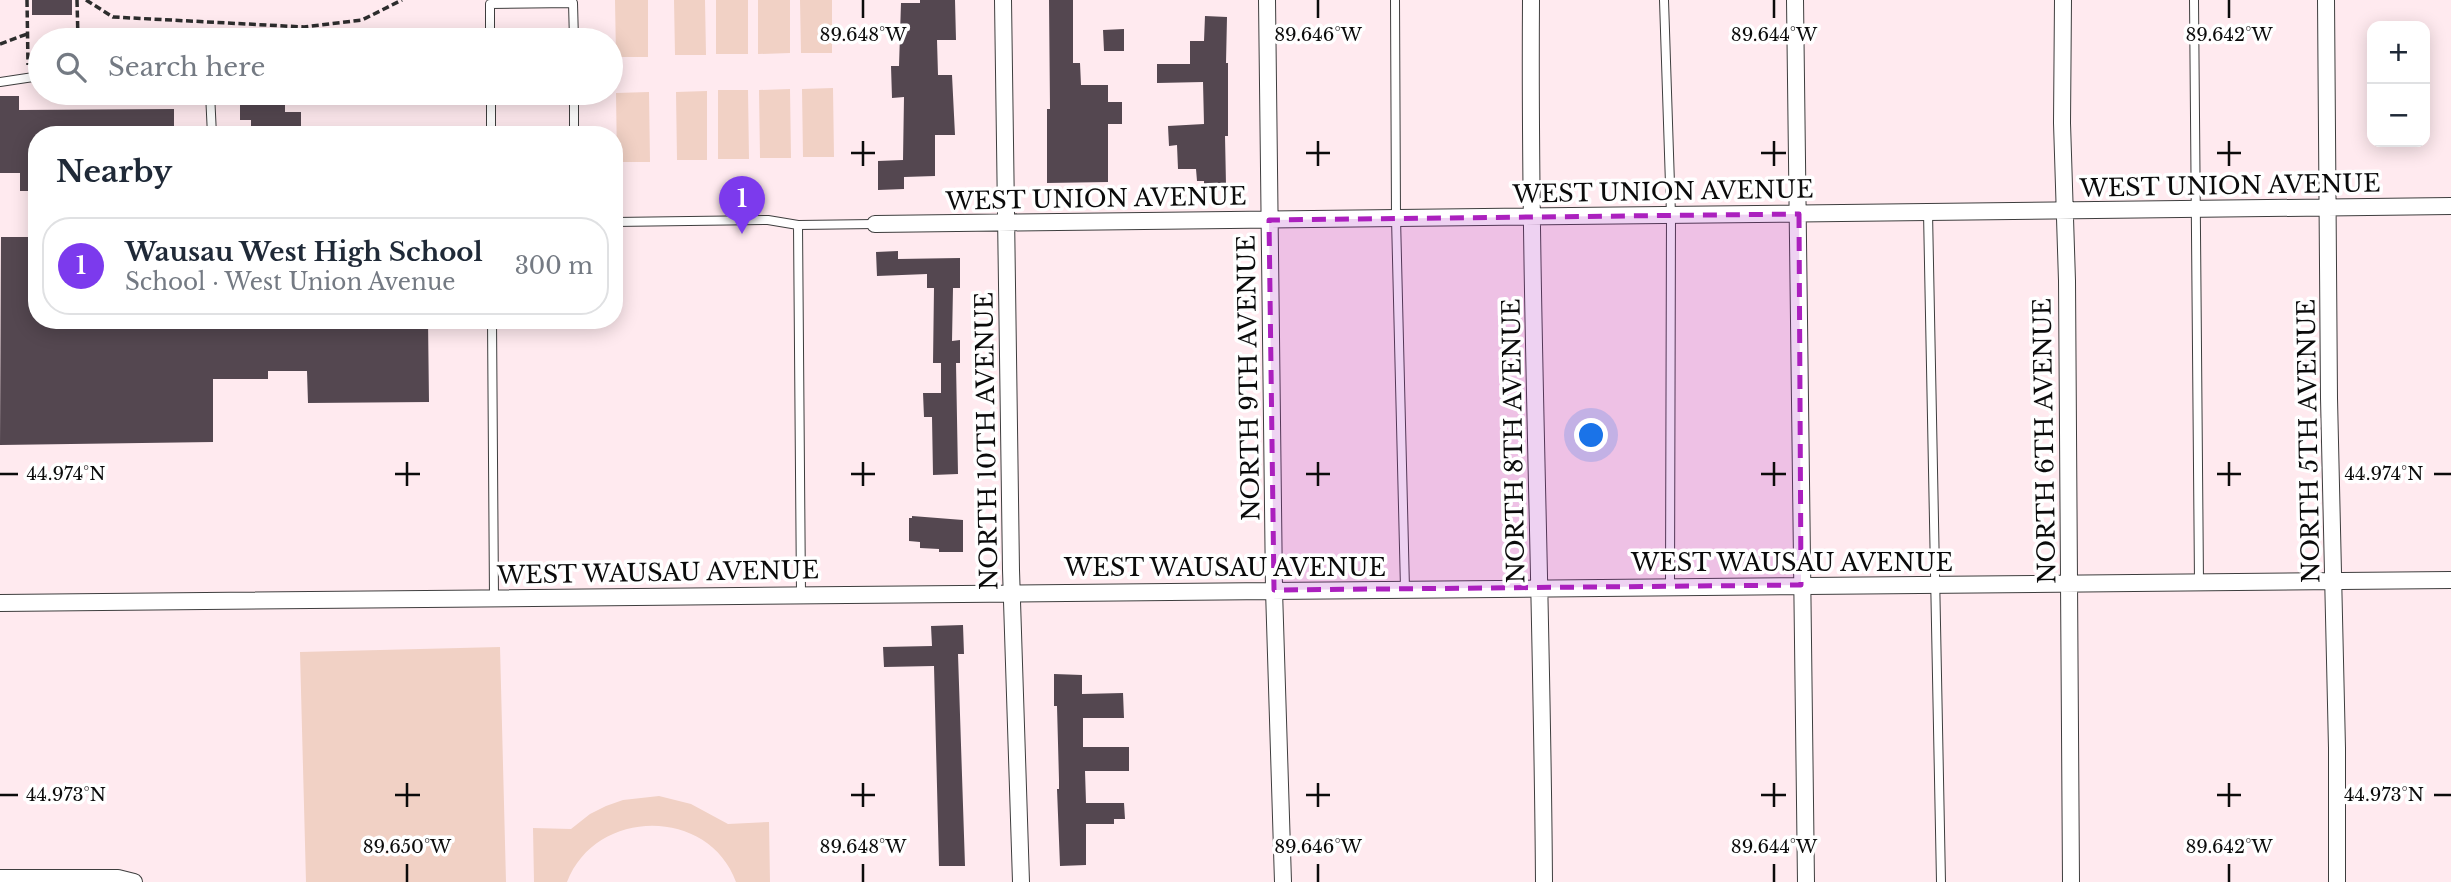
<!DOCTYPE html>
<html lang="en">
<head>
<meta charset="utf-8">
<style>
	:root { --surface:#fff; --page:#f6f6f7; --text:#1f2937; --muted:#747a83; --line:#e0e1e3; --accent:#7c3aed }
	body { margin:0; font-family:"Libre Baskerville",serif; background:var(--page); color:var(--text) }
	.controls { position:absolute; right:21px; top:21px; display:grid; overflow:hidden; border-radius:14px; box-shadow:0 4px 18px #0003 }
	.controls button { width:63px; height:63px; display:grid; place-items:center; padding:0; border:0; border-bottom:2px solid var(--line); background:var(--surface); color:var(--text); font:35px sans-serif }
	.you { position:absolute; left:1592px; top:436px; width:24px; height:24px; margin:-18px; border:5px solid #fff; border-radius:50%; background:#1a73e8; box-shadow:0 0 0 10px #1a73e833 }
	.badge { display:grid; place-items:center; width:46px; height:46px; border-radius:50%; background:var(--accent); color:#fff; font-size:23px; font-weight:700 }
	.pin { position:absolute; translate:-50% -58px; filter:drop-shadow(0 2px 4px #0008) }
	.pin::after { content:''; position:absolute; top:37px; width:24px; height:21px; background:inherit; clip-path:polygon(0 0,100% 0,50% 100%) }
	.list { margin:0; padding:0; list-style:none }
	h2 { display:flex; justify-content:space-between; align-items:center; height:91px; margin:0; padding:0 28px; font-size:30px }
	h2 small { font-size:23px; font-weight:400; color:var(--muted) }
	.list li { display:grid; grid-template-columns:46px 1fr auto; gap:21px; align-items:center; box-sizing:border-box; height:98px; margin:0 14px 14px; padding:0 14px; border:2px solid var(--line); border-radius:28px }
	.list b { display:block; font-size:26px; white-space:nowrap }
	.list p { margin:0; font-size:23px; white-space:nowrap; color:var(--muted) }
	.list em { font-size:23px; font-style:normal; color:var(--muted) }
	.icon { flex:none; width:38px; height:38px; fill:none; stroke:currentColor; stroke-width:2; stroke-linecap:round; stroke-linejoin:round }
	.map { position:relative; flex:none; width:2451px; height:882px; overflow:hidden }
	.search { position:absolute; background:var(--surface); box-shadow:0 4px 18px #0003; left:28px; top:28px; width:595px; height:77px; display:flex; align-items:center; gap:18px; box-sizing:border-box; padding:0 24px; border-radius:38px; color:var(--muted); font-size:26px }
	.panel { position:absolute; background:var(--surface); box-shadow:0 4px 18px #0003; left:28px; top:126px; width:595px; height:203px; border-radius:28px }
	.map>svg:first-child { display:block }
	.pitch { fill:#f1d1c5 }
	.building { fill:#544750 }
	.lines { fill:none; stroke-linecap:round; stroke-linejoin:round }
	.lane-casing { stroke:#3e3e3e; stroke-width:10 }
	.street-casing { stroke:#3e3e3e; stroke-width:18 }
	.path { stroke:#2d2d2d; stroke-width:3.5; stroke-dasharray:7 3.5; stroke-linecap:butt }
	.lane { stroke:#fff; stroke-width:8 }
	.street { stroke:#fff; stroke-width:16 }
	.marked { fill:#ab20be; fill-opacity:0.2; stroke:#ab20be; stroke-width:5; stroke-dasharray:14 9; stroke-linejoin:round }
	.ticks { fill:none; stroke:#0b0b0b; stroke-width:2.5 }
	.labels { text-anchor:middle; stroke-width:7; stroke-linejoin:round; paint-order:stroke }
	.street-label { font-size:24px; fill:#0b0b0b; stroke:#fff }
	.ticks-label { font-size:18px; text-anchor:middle; fill:#0b0b0b; stroke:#fff; stroke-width:7; stroke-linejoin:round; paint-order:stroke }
</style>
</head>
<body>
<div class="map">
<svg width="2451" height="882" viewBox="0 0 2451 882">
	<rect width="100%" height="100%" fill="#ffeaef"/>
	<!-- pitch -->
	<path class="pitch" d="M615,0H648V57H616Z
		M674,0H705L706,55H675Z
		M716,0H748V54H716Z
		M758,0H790V53L758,54Z
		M800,0H832V53H801Z
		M833,88L834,157H803L802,89Z
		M790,89L791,158H760L759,90Z
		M718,90H748L749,159H718Z
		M707,91V160H677L676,92Z
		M649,92L650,162H617L616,93Z
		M500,647L506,882H306L300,652Z
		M659,796L691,804L728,824L769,822L770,882H736C709,807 596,807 567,882H534L533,828L571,829L590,814L606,806L623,800Z"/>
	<!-- building -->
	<path class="building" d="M32,0H72V15H32Z
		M920,0H955L956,40H937L938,75H952L955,135H935V176L904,177V189L878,190V161L903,160L904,97L892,98L891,66H899L901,3H920Z
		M1049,0H1073V63H1080L1081,85H1108V102H1122V124H1108V182L1047,183V109H1050Z
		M1205,16L1227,17L1226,63H1228V136H1225L1226,185H1204V181H1197L1196,169H1178L1177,145L1169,146L1168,126L1204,124L1203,82L1157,83V64H1190V41H1204Z
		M1124,29V51H1104L1103,30Z
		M240,93H285V112H301V135H251V120H240Z
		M0,96H19V110L174,109V135H37V191H20V173H0Z
		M1,237H37V320H428L429,402L308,403L307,371H268V379H213V442L0,445Z
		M898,251V259L960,258V288H953L952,341L960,340V363H956L958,474L933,475L932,417H924L923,393H941V363H933L934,288H927V274L877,276L876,252Z
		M912,516L963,520V552H939V549L920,548V542L909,541V518H912Z
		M963,625L964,654H958L965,866H939L934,666L884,667L883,647L932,646L931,626Z
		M1054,674L1082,675V694L1123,693L1124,718H1083V747H1129V771H1085L1086,803H1124L1125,819H1114V824H1086V865L1060,866L1057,789H1059V780L1057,706H1054Z"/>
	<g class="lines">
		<defs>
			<path id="lane" d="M1395,0L1396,218L1405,589
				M1664,0L1671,215L1670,586
				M2194,0L2199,582
				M490,40V4L573,3L574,40
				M0,82L40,76
				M210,93L212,135
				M491,93V135
				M574,93V135
				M1928,212L1941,882
				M614,222L768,220L798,225L875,224
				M798,225L801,595
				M492,320L494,598"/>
			<path id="street" d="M1003,0L1011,570L1021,882
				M1267,0L1274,590L1283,882
				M1531,0C1529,294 1542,588 1544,882
				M1795,0L1806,882
				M2063,0L2062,123L2067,281L2071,882
				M2326,0L2329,398L2337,748V882
				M875,224L2451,206
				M0,603L2451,580
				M0,878H118L134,882"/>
		</defs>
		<!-- lane casing -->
		<use href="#lane" class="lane-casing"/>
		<!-- street casing -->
		<use href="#street" class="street-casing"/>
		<!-- path -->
		<path class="path" d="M27,0L28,65
			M77,0L78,40
			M86,0L113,17L304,27L362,20L402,0
			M0,44L27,34"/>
		<!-- lane -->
		<use href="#lane" class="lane"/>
		<!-- street -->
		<use href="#street" class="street"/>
	</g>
	<!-- marked area -->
	<path class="marked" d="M1799,214L1801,585L1274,590L1269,220Z"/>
	<!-- ticks -->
	<path class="ticks" d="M863,0V18M1318,0V18M1774,0V18M2229,0V18M863,141V166M1318,141V166M1774,141V166M2229,141V166M851,153H875M1306,153H1330M1761,153H1786M2217,153H2241M407,462V486M863,462V486M1318,462V486M1774,462V486M2229,462V486M0,474H18M395,474H420M851,474H875M1306,474H1330M1761,474H1786M2217,474H2241M2434,474H2451M407,783V807M863,783V807M1318,783V807M1774,783V807M2229,783V807M0,795H18M395,795H420M851,795H875M1306,795H1330M1761,795H1786M2217,795H2241M2434,795H2451M407,864V882M863,864V882M1318,864V882M1774,864V882M2229,864V882"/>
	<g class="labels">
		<!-- street labels -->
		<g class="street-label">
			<text transform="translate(2230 186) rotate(-1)" y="8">WEST UNION AVENUE</text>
			<text transform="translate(1663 192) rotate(-1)" y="8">WEST UNION AVENUE</text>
			<text transform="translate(1096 199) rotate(-1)" y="8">WEST UNION AVENUE</text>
			<text transform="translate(1249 378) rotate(-91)" y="8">NORTH 9TH AVENUE</text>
			<text transform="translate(987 441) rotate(-91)" y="8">NORTH 10TH AVENUE</text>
			<text transform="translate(1514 441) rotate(-91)" y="8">NORTH 8TH AVENUE</text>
			<text transform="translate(2045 441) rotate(-91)" y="8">NORTH 6TH AVENUE</text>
			<text transform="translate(2309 441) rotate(-91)" y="8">NORTH 5TH AVENUE</text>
			<text x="1792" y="571">WEST WAUSAU AVENUE</text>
			<text x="1225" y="576">WEST WAUSAU AVENUE</text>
			<text transform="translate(658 573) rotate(-1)" y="8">WEST WAUSAU AVENUE</text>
		</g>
	</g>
	<g class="ticks-label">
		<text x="863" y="41">89.648°W</text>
		<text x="1318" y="41">89.646°W</text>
		<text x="1774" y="41">89.644°W</text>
		<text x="2229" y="41">89.642°W</text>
		<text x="66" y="480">44.974°N</text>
		<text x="2384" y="480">44.974°N</text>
		<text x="66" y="801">44.973°N</text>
		<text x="2384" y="801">44.973°N</text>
		<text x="407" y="853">89.650°W</text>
		<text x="863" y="853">89.648°W</text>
		<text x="1318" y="853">89.646°W</text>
		<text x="1774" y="853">89.644°W</text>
		<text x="2229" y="853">89.642°W</text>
	</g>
</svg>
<div class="controls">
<button>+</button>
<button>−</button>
</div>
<div class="you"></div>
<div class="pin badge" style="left:742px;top:234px">1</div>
<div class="search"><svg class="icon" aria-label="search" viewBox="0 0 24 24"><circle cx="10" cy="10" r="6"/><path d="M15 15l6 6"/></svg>Search here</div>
<section class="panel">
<h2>Nearby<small></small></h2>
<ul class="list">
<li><span class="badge">1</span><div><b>Wausau West High School</b><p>School · West Union Avenue</p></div><em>300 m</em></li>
</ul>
</section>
</div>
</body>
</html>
